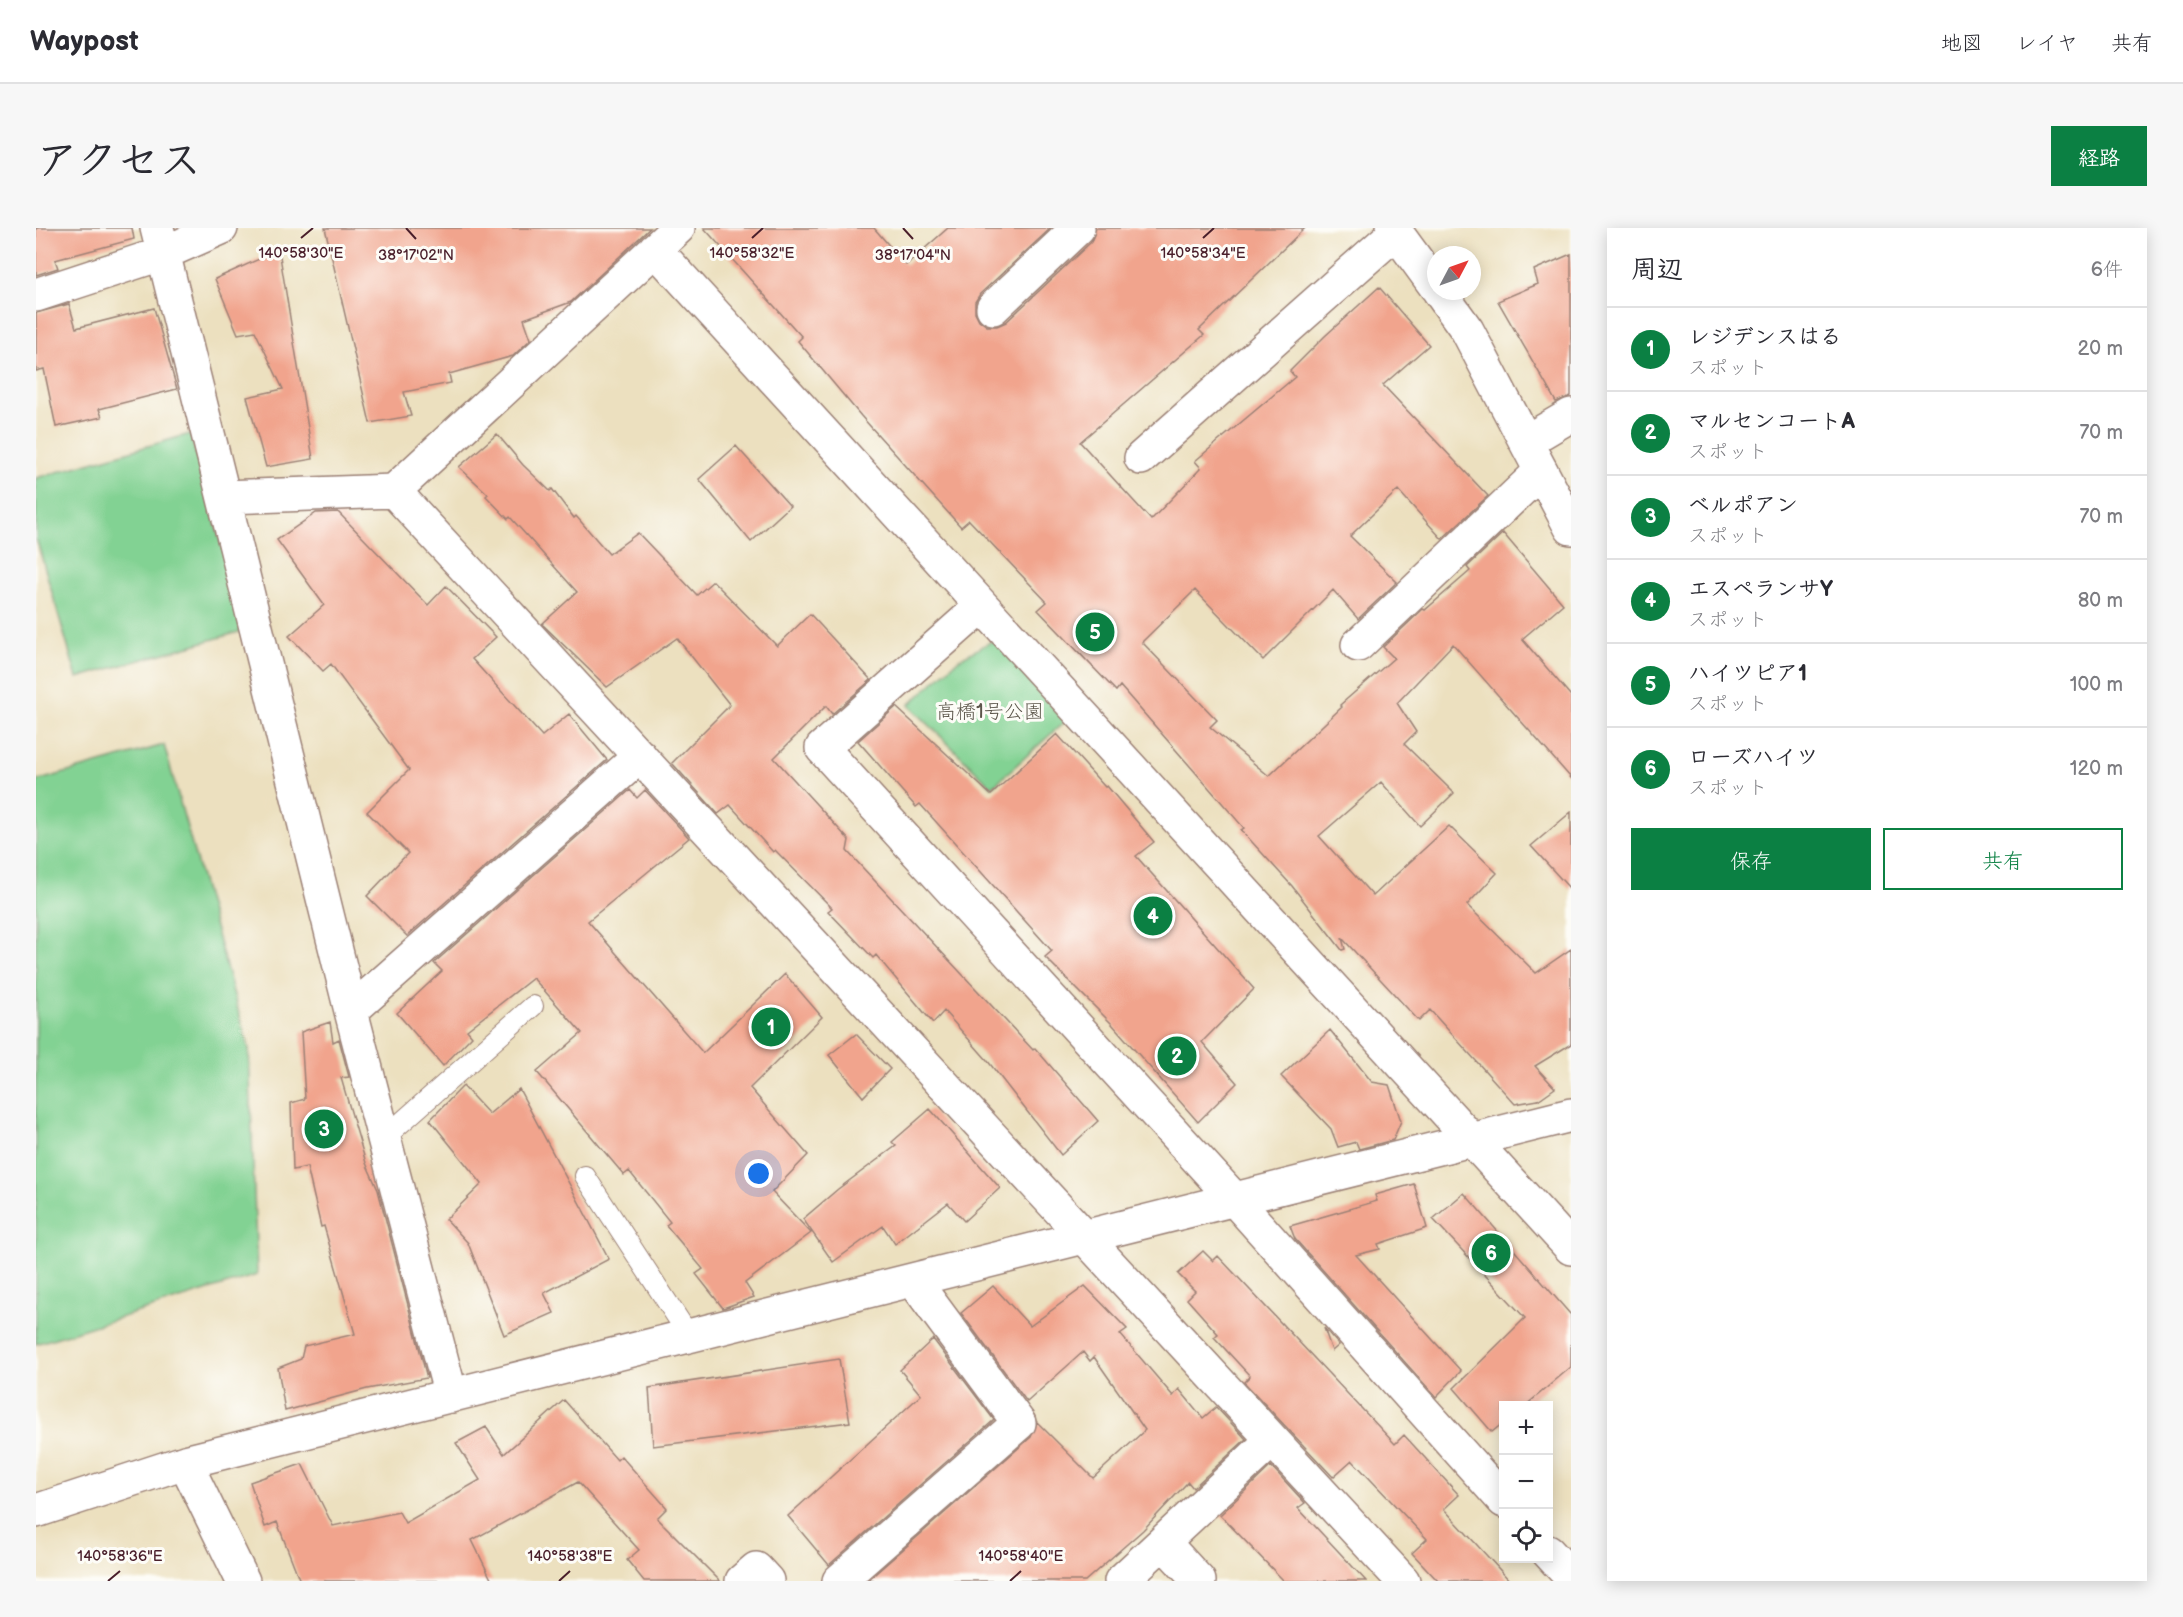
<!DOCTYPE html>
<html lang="ja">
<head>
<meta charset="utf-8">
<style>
	:root { --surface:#fff; --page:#f7f7f7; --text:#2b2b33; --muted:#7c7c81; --line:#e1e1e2; --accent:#0b8043 }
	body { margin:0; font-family:"Balsamiq Sans","Klee One",sans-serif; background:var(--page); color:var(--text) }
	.controls { position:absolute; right:18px; bottom:18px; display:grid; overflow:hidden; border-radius:0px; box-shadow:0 3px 15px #0003 }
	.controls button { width:54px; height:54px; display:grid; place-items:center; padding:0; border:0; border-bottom:2px solid var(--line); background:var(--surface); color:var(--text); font:30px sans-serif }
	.compass { position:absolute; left:1391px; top:18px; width:54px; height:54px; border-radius:50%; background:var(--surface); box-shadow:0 3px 15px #0003; rotate:49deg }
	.you { position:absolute; left:723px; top:946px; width:21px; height:21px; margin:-15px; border:4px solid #fff; border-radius:50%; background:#1a73e8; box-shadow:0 0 0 9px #1a73e833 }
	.badge { display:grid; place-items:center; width:39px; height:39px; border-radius:50%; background:var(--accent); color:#fff; font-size:20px; font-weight:700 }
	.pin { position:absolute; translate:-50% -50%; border:3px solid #fff; box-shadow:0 2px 6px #0006 }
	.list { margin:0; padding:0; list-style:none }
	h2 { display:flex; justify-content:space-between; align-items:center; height:78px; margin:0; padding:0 24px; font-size:26px }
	h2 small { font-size:20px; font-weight:400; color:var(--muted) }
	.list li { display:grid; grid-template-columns:39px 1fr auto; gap:18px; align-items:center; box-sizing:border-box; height:84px; padding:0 24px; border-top:2px solid var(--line) }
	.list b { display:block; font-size:22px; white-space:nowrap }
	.list p { margin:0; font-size:20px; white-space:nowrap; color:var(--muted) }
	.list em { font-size:20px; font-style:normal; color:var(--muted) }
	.actions { display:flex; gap:12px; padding:18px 24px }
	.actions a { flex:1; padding:14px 0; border:2px solid var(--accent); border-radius:0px; text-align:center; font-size:21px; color:var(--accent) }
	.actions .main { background:var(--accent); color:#fff }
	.icon { flex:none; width:33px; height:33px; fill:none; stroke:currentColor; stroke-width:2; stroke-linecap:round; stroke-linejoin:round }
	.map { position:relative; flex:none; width:1535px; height:1353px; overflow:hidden; border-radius:0px }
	header { display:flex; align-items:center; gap:36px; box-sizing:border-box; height:84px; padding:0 30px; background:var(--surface); border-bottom:2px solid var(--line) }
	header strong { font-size:28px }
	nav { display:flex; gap:33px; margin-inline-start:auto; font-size:21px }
	.intro { display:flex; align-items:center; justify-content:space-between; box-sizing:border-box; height:144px; padding:0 36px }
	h1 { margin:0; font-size:42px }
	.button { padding:15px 27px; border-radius:0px; background:var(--accent); color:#fff; font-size:21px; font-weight:700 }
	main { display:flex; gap:36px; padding:0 36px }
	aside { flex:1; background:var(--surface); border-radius:0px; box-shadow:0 3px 15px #0003 }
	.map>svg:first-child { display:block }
	.green { fill:#82d293; stroke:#66785f; stroke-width:1.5 }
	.building { fill:#f1a48d }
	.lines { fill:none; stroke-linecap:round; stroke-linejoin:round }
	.service-casing { stroke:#9b8075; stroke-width:22 }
	.minor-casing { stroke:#9b8075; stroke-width:36 }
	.tertiary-casing { stroke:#9b8075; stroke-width:36 }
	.service { stroke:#fff; stroke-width:20 }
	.minor { stroke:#fff; stroke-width:33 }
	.tertiary { stroke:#fff; stroke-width:33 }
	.ticks { fill:none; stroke:#4a1f2b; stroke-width:2 }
	.labels { text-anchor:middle; stroke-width:6; stroke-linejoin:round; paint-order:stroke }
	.park-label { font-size:20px; fill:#5b554a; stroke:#fdfcf7 }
	.ticks-label { font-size:15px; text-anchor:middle; fill:#4a1f2b; stroke:#fdfcf7; stroke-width:6; stroke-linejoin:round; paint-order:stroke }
</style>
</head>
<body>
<header>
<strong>Waypost</strong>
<nav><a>地図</a><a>レイヤ</a><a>共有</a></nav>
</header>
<div class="intro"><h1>アクセス</h1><a class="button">経路</a></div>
<main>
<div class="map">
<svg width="1535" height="1353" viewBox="0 0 1535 1353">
	<rect width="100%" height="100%" fill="#fdfcf7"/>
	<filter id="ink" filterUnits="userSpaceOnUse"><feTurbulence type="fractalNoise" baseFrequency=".0167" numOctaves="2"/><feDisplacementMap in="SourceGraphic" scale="12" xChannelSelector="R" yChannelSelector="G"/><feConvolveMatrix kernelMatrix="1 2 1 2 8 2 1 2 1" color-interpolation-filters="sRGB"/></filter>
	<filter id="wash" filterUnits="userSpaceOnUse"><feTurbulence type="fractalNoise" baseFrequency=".008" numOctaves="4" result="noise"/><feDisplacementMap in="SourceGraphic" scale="24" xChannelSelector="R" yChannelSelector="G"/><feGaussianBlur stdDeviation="1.35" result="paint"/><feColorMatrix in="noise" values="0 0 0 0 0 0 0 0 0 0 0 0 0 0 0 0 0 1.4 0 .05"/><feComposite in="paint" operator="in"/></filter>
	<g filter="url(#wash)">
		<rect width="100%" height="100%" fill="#ece0bf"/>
		<!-- green -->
		<path class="green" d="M154,206L210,402L41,450L0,310V250Z
			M958,412L1034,489L956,559L873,477L923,431Z
			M128,517L213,821L221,1047L0,1116V553Z"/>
		<g id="blocks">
			<!-- building -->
			<path class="building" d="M0,0H96L98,11L19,32L22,40L0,47Z
				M289,0H614L535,74L488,91L495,111L477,128L413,146L415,155L368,164L375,188L334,195Z
				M668,0H838L870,37L912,0H1015L944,66L939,74V84L943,92L951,98H961L970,94L1055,14L1060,0H1269L1163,102L1168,107L1044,214L1115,292L1165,240L1159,233L1259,149L1254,143L1289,108L1343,59L1393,117L1347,157L1452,268L1406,311L1362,262L1314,308L1361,354L1322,391L1297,362L1227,432L1159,362L1106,414L1181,492L1174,499L1233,548L1306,479L1304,477L1358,430L1347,419L1387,381L1389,382L1434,343L1431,339L1467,305L1527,376L1486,411L1535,468V550L1417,416L1361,475L1380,504L1368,516L1418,565L1384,598L1345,554L1283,608L1337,668L1413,598L1461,645L1431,677L1500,745L1535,721V816L1499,838L1519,860L1502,872L1479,876L1394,782L1383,793L1306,710L1309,721L1306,722L1256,658L1205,602L1208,600L1084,458L1080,463L1002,382L1011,374L933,292L925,299L825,188L762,113L766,109Z
				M243,22L277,231L230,239L211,169L247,161L219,103L202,106L179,51Z
				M1535,26V168L1520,174L1462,73L1502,56L1498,42Z
				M33,76L40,100L118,80L141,161L63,181L66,189L20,199L8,141L0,143V85Z
				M461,206L487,237L514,263L516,261L538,290L540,288L573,326L602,305L661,367L677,353L741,418L774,386L835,452L796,486L790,478L738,530L813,612L811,623L997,822L999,820L1062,893L1025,927L951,832L908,783L897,795L840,727L837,730L792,683L796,680L739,622L737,624L694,577L682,586L636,535L694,477L641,410L571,459L506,396L541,364L474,289L472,291L450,268L452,266L423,239Z
				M700,218L754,278L715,314L663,251Z
				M302,284L392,377L410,358L460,409L436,431L506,508L533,486L571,532L371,708L331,668L372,625L331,584L373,542L295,436L287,443L253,408L288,377L241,312L280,285Z
				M860,479L955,567L1021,506L1069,559L1071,558L1118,614L1100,628L1218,761L1166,814L1201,855L1162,894L1076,796L1009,729L1016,723L884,576L880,579L822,513Z
				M594,562L601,570L609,562L653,610L552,693L667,825L749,746L786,789L714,860L772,927L736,964L775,1005L709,1055L718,1069L687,1080L660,1046L667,1041L630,997L634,994L593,943L588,947L501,844L546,805L497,750L431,802L436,808L407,838L361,785L406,743L398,735Z
				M1535,584V662L1495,618Z
				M294,794L297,814L303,811L313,849L305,850L330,935L342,962L391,1150L331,1161L249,1183L242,1140L265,1131L268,1118L319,1106L288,998L285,999L271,939L257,942L255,875L269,871L265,804Z
				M1294,802L1336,854L1353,857L1365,893L1357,912L1323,921L1320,914L1302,919L1295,901L1245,848Z
				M820,806L854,841L827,869L793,827Z
				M427,858L453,886L483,861L573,1031L508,1065L518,1085L468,1107L432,1015L410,991L446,956L394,892Z
				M894,881L964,960L928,993L912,975L859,1016L847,998L797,1034L767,991L802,961L860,918L856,914Z
				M1378,956L1391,1000L1342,1016L1344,1021L1320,1027L1425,1143L1400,1169L1259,1011L1254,998L1341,973L1339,967Z
				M1428,965L1535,1087V1139L1489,1178H1467V1195L1456,1204L1418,1160L1489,1090L1397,991Z
				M1167,1023L1177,1033L1182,1028L1359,1216L1368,1207L1423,1267L1408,1281L1474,1353H1402L1376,1325L1391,1311L1316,1232L1297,1249L1208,1154L1214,1148L1178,1109L1182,1106L1151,1071L1159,1063L1142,1046Z
				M957,1058L994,1098L1049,1058L1091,1101L1084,1106L1137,1168L1143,1161L1167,1190L1180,1179L1210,1211L1157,1260L1152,1254L1107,1302L1049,1353H831L995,1209L1001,1194L1057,1250L1109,1202L1058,1129L1054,1133L1047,1124L991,1174L925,1085Z
				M1288,1100L1303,1117L1296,1123Z
				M897,1111L958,1192L793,1337L752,1288L885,1167L864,1142Z
				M803,1131L814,1194L617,1218L613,1160Z
				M528,1172L581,1232L585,1228L631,1280L621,1290L684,1353H608L591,1332L603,1322L542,1254L436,1312L456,1353H264L241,1294L229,1299L214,1254L266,1236L297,1298L363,1284L369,1295L444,1252L420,1215L450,1199L468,1226Z
				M1235,1238L1269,1275L1262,1280L1330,1353H1248L1184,1287Z"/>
		</g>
	</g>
	<g filter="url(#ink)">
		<use href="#blocks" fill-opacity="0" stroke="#9b8075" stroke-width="1.5"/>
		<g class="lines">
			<defs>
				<path id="service" d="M348,910L497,778
					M549,948L654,1109"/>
				<path id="minor" d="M121,0L315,783L415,1168
					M642,0L358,263L1367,1353
					M619,21L1535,1020
					M0,67L128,25L185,0
					M957,80L1042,0
					M1491,213L1535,187
					M1105,230L1360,4
					M188,269L358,263
					M946,378L786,520L1199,972L1468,1273
					M1322,417L1505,243
					M315,783L604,528
					M1127,1314L1236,1212
					M1512,1324L1535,1349
					M706,1353L720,1341L731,1353
					M803,1353L983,1195L878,1053
					M1085,1353L1127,1314L1163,1353"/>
				<path id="tertiary" d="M1357,0L1400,59
					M1403,63L1431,102L1535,300
					M149,1234L207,1353
					M0,1283L149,1234L1535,887"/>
			</defs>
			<!-- service casing -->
			<use href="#service" class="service-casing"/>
			<!-- minor casing -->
			<use href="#minor" class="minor-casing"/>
			<!-- tertiary casing -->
			<use href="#tertiary" class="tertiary-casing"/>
			<!-- service -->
			<use href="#service" class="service"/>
			<!-- minor -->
			<use href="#minor" class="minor"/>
			<!-- tertiary -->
			<use href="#tertiary" class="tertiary"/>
		</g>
	</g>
	<!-- ticks -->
	<path class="ticks" d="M370,0L380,11M867,0L877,11M265,10L277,0M716,10L727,0M1167,10L1178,0M72,1353L84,1343M523,1353L534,1343M974,1353L985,1343"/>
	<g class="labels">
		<!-- park labels -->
		<g class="park-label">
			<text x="954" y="490">高橋1号公園</text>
		</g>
	</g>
	<g class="ticks-label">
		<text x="265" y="30">140°58'30"E</text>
		<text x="716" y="30">140°58'32"E</text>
		<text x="1167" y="30">140°58'34"E</text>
		<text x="380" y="32">38°17'02"N</text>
		<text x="877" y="32">38°17'04"N</text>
		<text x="84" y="1333">140°58'36"E</text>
		<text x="534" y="1333">140°58'38"E</text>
		<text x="985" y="1333">140°58'40"E</text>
	</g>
</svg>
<div class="controls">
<button>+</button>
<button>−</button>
<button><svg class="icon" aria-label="locate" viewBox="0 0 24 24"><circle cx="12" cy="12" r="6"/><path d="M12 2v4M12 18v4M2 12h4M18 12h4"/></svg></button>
</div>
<svg class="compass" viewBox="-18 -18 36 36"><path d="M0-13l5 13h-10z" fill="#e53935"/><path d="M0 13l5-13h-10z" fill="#7c7c81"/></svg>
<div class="you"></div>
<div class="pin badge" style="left:735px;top:799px">1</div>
<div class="pin badge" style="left:1141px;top:828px">2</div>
<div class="pin badge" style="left:288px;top:901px">3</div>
<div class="pin badge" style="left:1117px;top:688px">4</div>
<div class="pin badge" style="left:1059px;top:404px">5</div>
<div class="pin badge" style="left:1455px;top:1025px">6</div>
</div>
<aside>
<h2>周辺<small>6件</small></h2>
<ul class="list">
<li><span class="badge">1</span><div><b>レジデンスはる</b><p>スポット</p></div><em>20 m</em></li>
<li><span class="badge">2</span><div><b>マルセンコートA</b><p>スポット</p></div><em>70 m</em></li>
<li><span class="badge">3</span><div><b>ベルポアン</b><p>スポット</p></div><em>70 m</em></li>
<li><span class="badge">4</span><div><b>エスペランサY</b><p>スポット</p></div><em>80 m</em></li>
<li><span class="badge">5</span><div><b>ハイツピア1</b><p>スポット</p></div><em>100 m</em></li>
<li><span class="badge">6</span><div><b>ローズハイツ</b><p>スポット</p></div><em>120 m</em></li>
</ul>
<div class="actions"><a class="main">保存</a><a>共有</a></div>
</aside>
</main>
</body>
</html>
